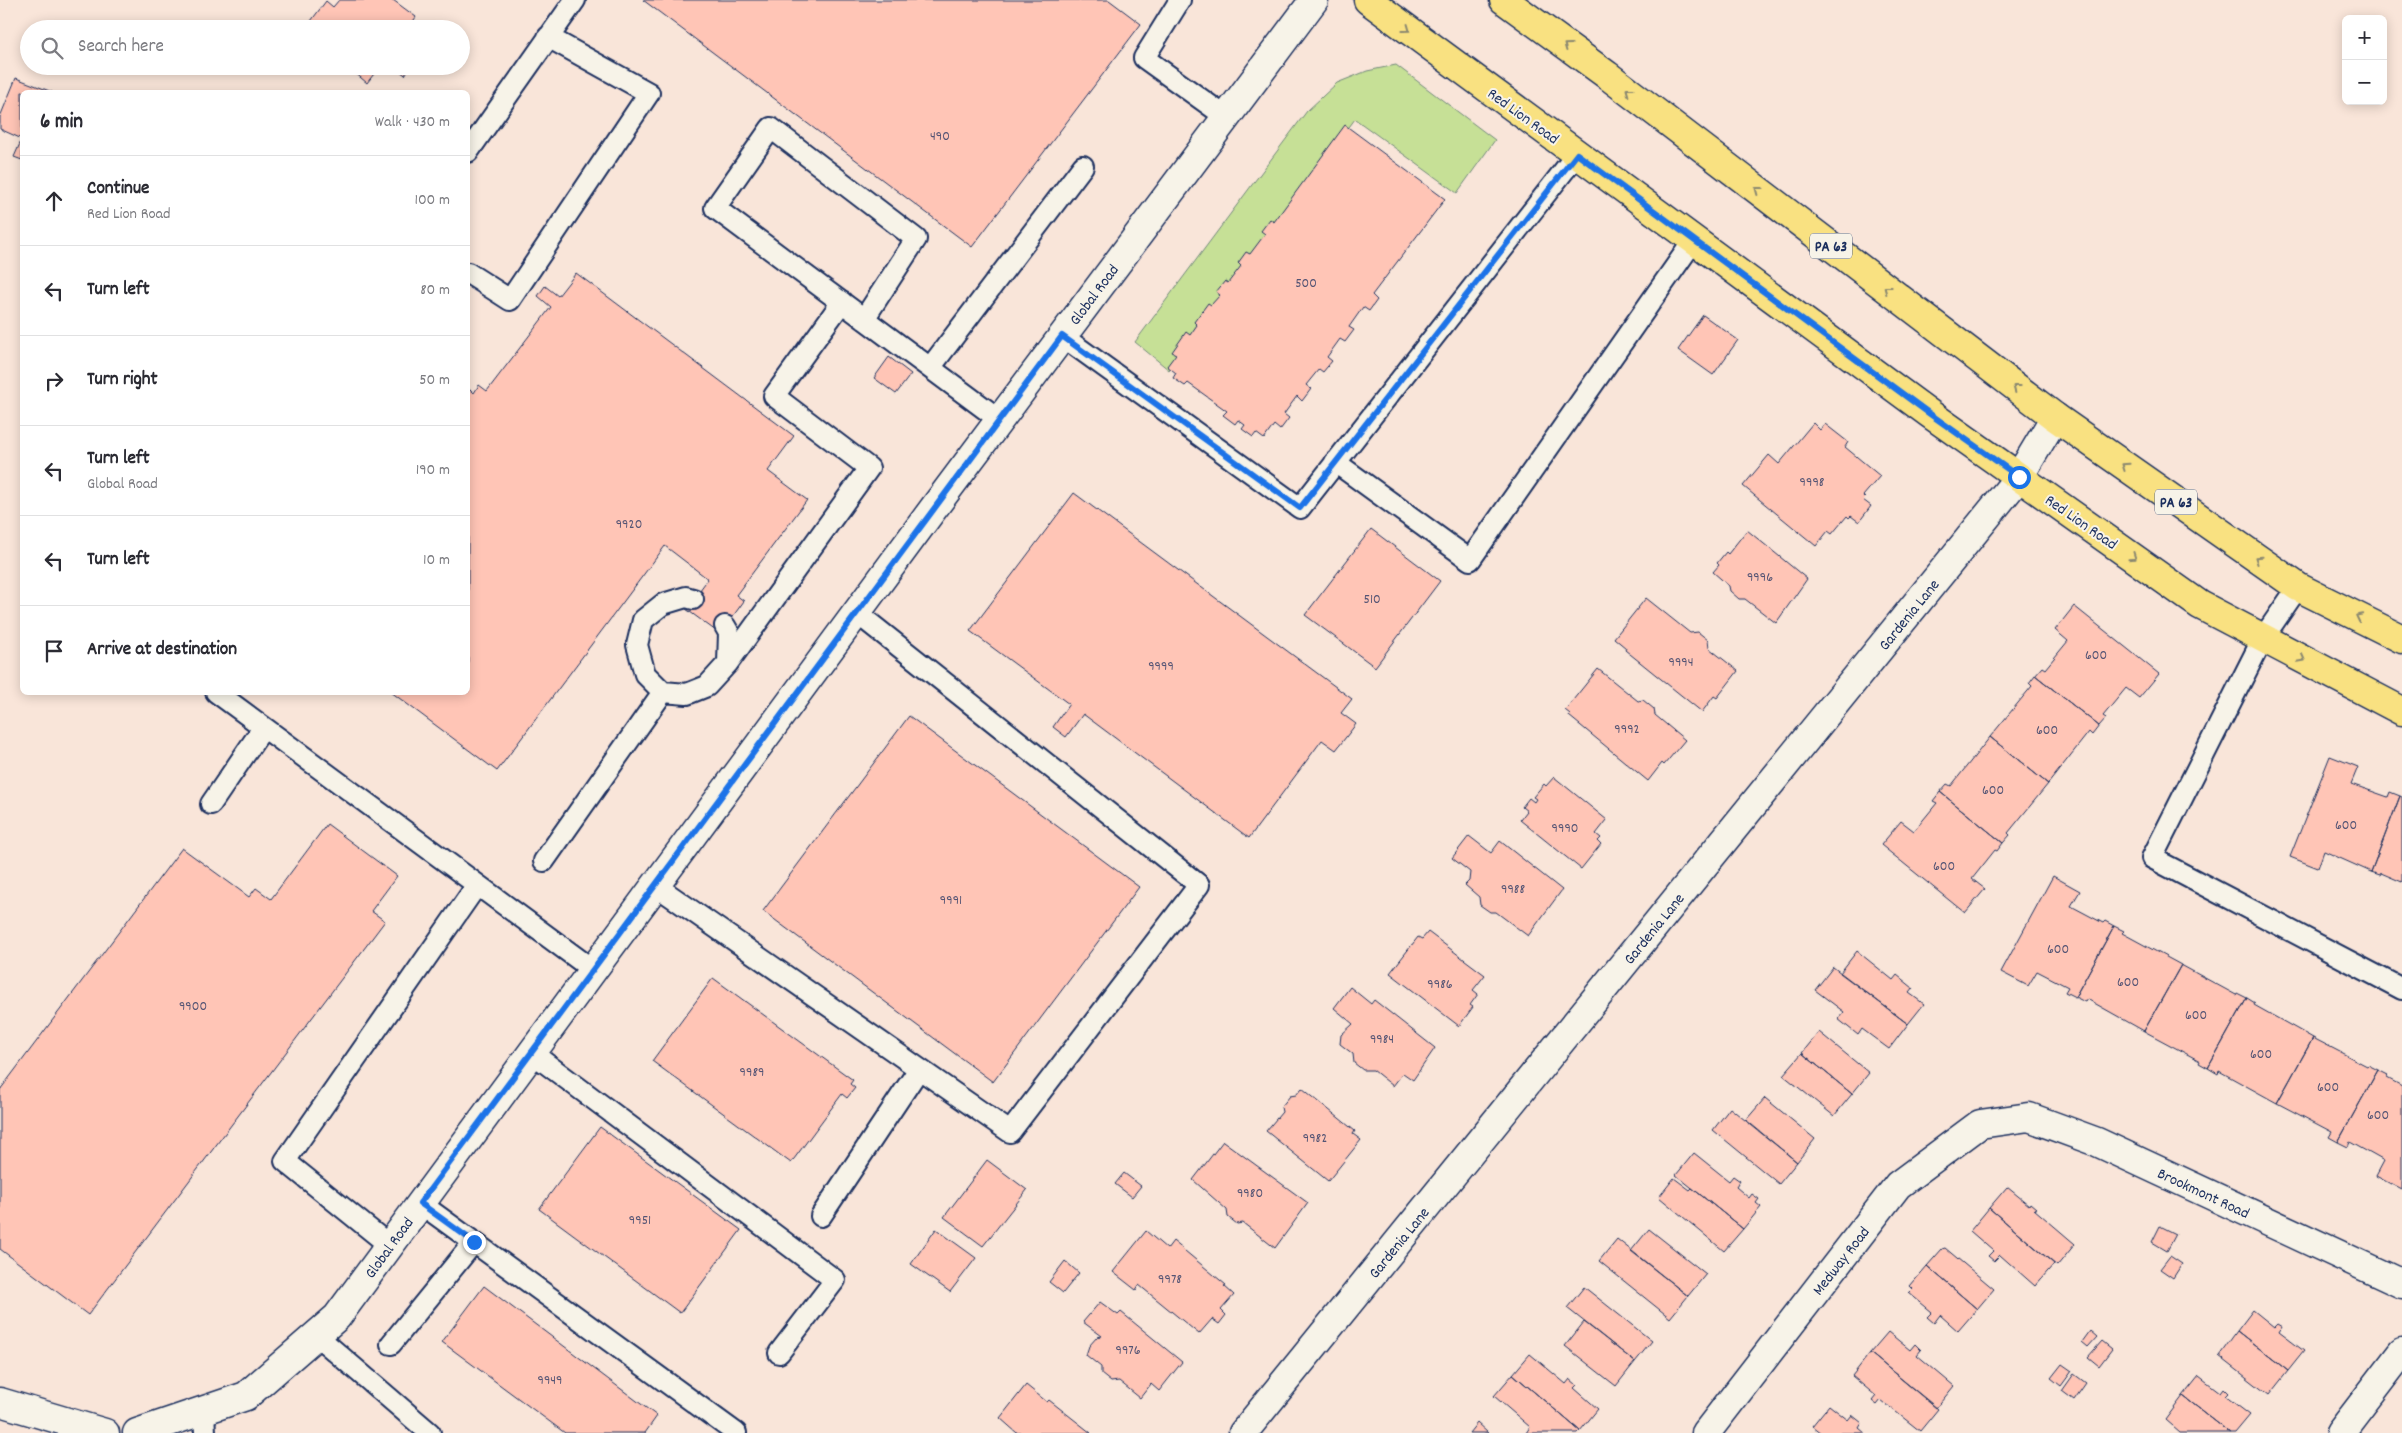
<!DOCTYPE html>
<html lang="en">
<head>
<meta charset="utf-8">
<style>
	:root { --surface:#fff; --page:#f2f2f3; --text:#2b2b33; --muted:#7c7c81; --line:#e1e1e2 }
	body { margin:0; font-family:Dekko,sans-serif; background:var(--page); color:var(--text) }
	.controls { position:absolute; right:15px; top:15px; display:grid; overflow:hidden; border-radius:8px; box-shadow:0 2px 12px #0003 }
	.controls button { width:45px; height:45px; display:grid; place-items:center; padding:0; border:0; border-bottom:1px solid var(--line); background:var(--surface); color:var(--text); font:25px sans-serif }
	.stop { position:absolute; width:15px; height:15px; margin:-11px; border:4px solid #1a73e8; border-radius:50%; background:#fff }
	.stop.end { background:#1a73e8; border-color:#fff; box-shadow:0 1px 5px #0008 }
	.list { margin:0; padding:0; list-style:none }
	h2 { display:flex; justify-content:space-between; align-items:center; height:65px; margin:0; padding:0 20px; font-size:21px }
	h2 small { font-size:16px; font-weight:400; color:var(--muted) }
	.list li { display:grid; grid-template-columns:32px 1fr auto; gap:15px; align-items:center; box-sizing:border-box; height:90px; padding:0 20px; border-top:1px solid var(--line) }
	.list b { display:block; font-size:19px; white-space:nowrap }
	.list p { margin:0; font-size:16px; white-space:nowrap; color:var(--muted) }
	.list em { font-size:16px; font-style:normal; color:var(--muted) }
	.icon { flex:none; width:28px; height:28px; fill:none; stroke:currentColor; stroke-width:2; stroke-linecap:round; stroke-linejoin:round }
	.map { position:relative; flex:none; width:2402px; height:1433px; overflow:hidden }
	.search { position:absolute; background:var(--surface); box-shadow:0 2px 12px #0003; left:20px; top:20px; width:450px; height:55px; display:flex; align-items:center; gap:12px; box-sizing:border-box; padding:0 18px; border-radius:28px; color:var(--muted); font-size:19px }
	.panel { position:absolute; background:var(--surface); box-shadow:0 2px 12px #0003; left:20px; top:90px; width:450px; height:605px; border-radius:8px }
	.map>svg:first-child { display:block }
	.green { fill:#c6e096; stroke:#70887a }
	.building { fill:#ffc5b6; stroke:#1b2f5e }
	.lines { fill:none; stroke-linecap:round; stroke-linejoin:round }
	.lane-casing { stroke:#1b2f5e; stroke-width:24 }
	.street-casing { stroke:#1b2f5e; stroke-width:31 }
	.primary-casing { stroke:#1b2f5e; stroke-width:31 }
	.lane { stroke:#f7f3e8; stroke-width:20 }
	.street { stroke:#f7f3e8; stroke-width:28 }
	.primary { stroke:#f9e181; stroke-width:28 }
	.oneway { stroke:#8a8870 }
	.route { stroke:#1a73e8; stroke-width:6 }
	.labels { text-anchor:middle; stroke-width:4; stroke-linejoin:round; paint-order:stroke }
	.number-label { font-size:14px; fill:#545474 }
	.shield { fill:#f7f3e8; stroke:#5d6a87; stroke-width:1 }
	.shield-label { font-size:15px; font-weight:bold; fill:#1b2f5e }
	.street-label { font-size:16px; fill:#1b2f5e; stroke:#f7f3e8 }
</style>
</head>
<body>
<div class="map">
<svg width="2402" height="1433" viewBox="0 0 2402 1433">
	<rect width="100%" height="100%" fill="#f9e5d9"/>
	<filter id="ink" filterUnits="userSpaceOnUse"><feTurbulence type="fractalNoise" baseFrequency=".02" numOctaves="2"/><feDisplacementMap in="SourceGraphic" scale="10" xChannelSelector="R" yChannelSelector="G"/><feConvolveMatrix kernelMatrix="1 2 1 2 8 2 1 2 1" color-interpolation-filters="sRGB"/></filter>
	<g filter="url(#ink)">
		<!-- green -->
		<path class="green" d="M1396,65L1495,140L1457,193L1355,119L1169,370L1135,342L1307,111L1337,83L1367,71Z"/>
		<!-- building -->
		<path class="building" d="M339,0H393L416,17L408,29H305L326,1L333,7Z
			M643,0H1109L1141,24L972,247Z
			M347,66H380L367,83Z
			M394,66H411L405,75Z
			M16,78L52,92H22V160L14,157L22,139L0,129V117Z
			M1345,125L1445,199L1372,295L1377,300L1369,311L1363,307L1349,327L1354,330L1345,342L1340,339L1327,357L1332,361L1323,372L1319,369L1306,385L1311,389L1302,401L1297,396L1284,414L1289,418L1280,430L1274,425L1264,439L1256,433L1253,437L1242,429L1245,425L1238,420L1235,424L1223,415L1227,411L1188,383L1185,386L1173,378L1176,373L1167,366L1176,354L1172,352L1186,332L1190,335L1197,325L1194,322L1208,303L1211,305L1220,295L1216,292L1225,281L1228,283L1241,266L1238,263L1246,252L1250,254L1265,234L1261,231L1270,219L1274,222Z
			M576,273L794,436L768,471L807,500L736,595L744,601L720,634L686,609L708,579L665,546L497,771L391,692H468V392L470,389L474,393L479,385L487,391L551,307L538,296L545,286L558,296Z
			M1703,315L1738,340L1713,375L1678,350Z
			M889,357L911,374L896,394L874,378Z
			M1813,423L1820,430L1825,424L1848,442L1845,447L1880,476L1863,496L1865,498L1863,500L1871,506L1859,522L1851,516L1849,518L1847,516L1832,534L1828,531L1816,546L1743,486L1769,455L1779,464Z
			M1074,493L1352,699L1341,713L1356,724L1336,750L1322,740L1249,838L1083,714L1066,737L1053,727L1069,704L970,631Z
			M1371,529L1440,581L1375,667L1305,615Z
			M1747,530L1807,579L1776,623L1745,599H1739L1730,591L1729,586L1713,572L1719,565L1717,563L1726,552L1728,554Z
			M1646,598L1690,633L1698,632L1708,640L1709,648L1738,671L1717,698L1714,696L1702,712L1625,650L1626,648L1614,638Z
			M2074,606L2159,674L2139,698L2126,688L2103,716L2106,718L2099,726L2035,675L2042,667L2045,669L2068,641L2055,630Z
			M1598,669L1638,701L1643,700L1654,709L1655,715L1685,740L1664,765L1662,763L1648,781L1569,716L1570,714L1565,710Z
			M2035,675L2099,726L2092,735L2089,732L2048,784L1990,737L2032,686L2029,683Z
			M909,716L1139,887L993,1082L763,911Z
			M1990,737L2048,784L2008,833L2010,835L2003,843L1940,792L1947,784L1951,786Z
			M2330,756L2358,767L2351,784L2388,797L2390,792L2400,796L2371,872L2324,851L2318,868L2290,857Z
			M1554,777L1607,820L1596,834L1601,838L1598,841L1601,844L1581,869L1520,820L1527,811L1522,807L1529,798L1534,802L1536,799L1533,797L1544,784L1546,786Z
			M1940,792L2003,843L1997,851L1995,850L1972,879L1985,889L1965,913L1881,845L1901,821L1914,831L1937,803L1933,801Z
			M2400,796L2402,797V882L2381,873L2380,875L2371,872Z
			M327,824L397,876L371,911L385,921L88,1315L0,1249V1090L182,848L249,897L256,888L271,899Z
			M1469,836L1491,853L1500,841L1562,890L1528,936L1496,912H1490L1480,905L1479,897L1465,885L1469,881L1470,872L1452,858Z
			M2053,876L2080,891L2071,906L2103,923L2105,921L2114,926L2075,997L2065,992L2068,987L2037,971L2028,986L2001,972Z
			M2114,926L2124,931L2122,933L2181,965L2144,1031L2087,999L2085,1002L2075,997Z
			M1428,932L1485,975L1473,990L1478,994L1470,1005L1473,1007L1459,1026L1390,973L1418,937L1422,939Z
			M1857,951L1893,980L1897,975L1913,988L1909,993L1924,1004L1908,1024L1840,973Z
			M2181,965L2236,995L2237,993L2247,998L2208,1068L2199,1063L2200,1061L2144,1031Z
			M1833,967L1908,1024L1889,1049L1862,1029L1858,1035L1838,1019L1844,1012L1815,990Z
			M713,978L853,1080L850,1084L855,1088L847,1098L842,1094L791,1163L652,1061Z
			M1350,987L1371,1004L1374,1000L1435,1048L1413,1080L1403,1073L1393,1086L1373,1070H1363L1354,1063L1353,1054L1340,1044L1341,1035L1353,1024L1334,1008Z
			M2247,998L2255,1003L2254,1005L2313,1038L2277,1103L2219,1071L2218,1074L2208,1068Z
			M1819,1032L1869,1073L1852,1094L1802,1053Z
			M2313,1038L2367,1066L2368,1065L2378,1070L2338,1142L2329,1137L2332,1132L2277,1103Z
			M1802,1053L1852,1094L1834,1116L1783,1075Z
			M2378,1070L2388,1075L2387,1078L2402,1086V1190L2376,1176L2384,1161L2350,1142L2348,1147L2338,1142Z
			M1302,1088L1355,1131L1353,1134L1361,1140L1328,1181L1266,1131L1282,1112L1281,1107L1290,1096L1296,1095Z
			M1765,1098L1815,1139L1797,1162L1746,1120Z
			M1730,1108L1797,1162L1779,1184L1713,1130Z
			M600,1127L741,1230L680,1313L539,1209Z
			M1223,1141L1308,1203L1275,1248L1243,1223L1237,1224L1228,1217L1227,1210L1193,1180Z
			M1694,1153L1729,1181L1733,1176L1740,1181L1736,1187L1749,1198L1752,1194L1759,1199L1756,1203L1761,1207L1743,1229L1676,1175Z
			M987,1160L1027,1190L983,1246L944,1217Z
			M1124,1173L1141,1186L1132,1197L1115,1184Z
			M1674,1178L1690,1190L1692,1188L1743,1229L1724,1251L1659,1197Z
			M2007,1187L2029,1205L2030,1203L2036,1208L2034,1209L2075,1244L2057,1266L1989,1208Z
			M1989,1208L2054,1264L2035,1286L2000,1255L1994,1261L1988,1256L1993,1251L1970,1231Z
			M2160,1226L2176,1234L2167,1251L2152,1242Z
			M936,1229L976,1258L950,1292L911,1264Z
			M1649,1229L1706,1274L1688,1296L1631,1251Z
			M1146,1231L1167,1249L1173,1241L1226,1285L1224,1286L1234,1295L1221,1310L1226,1315L1219,1324L1212,1319L1199,1334L1139,1285L1136,1290L1113,1272Z
			M1617,1239L1688,1296L1670,1318L1599,1261Z
			M1945,1248L1994,1289L1977,1309L1927,1266L1942,1249Z
			M2170,1256L2182,1264L2173,1278L2160,1269Z
			M1065,1261L1079,1273L1063,1293L1049,1282Z
			M1927,1266L1977,1309L1958,1331L1940,1315L1934,1323L1927,1317L1932,1312L1909,1293L1913,1289L1910,1286Z
			M484,1286L657,1416L645,1433H565L442,1342Z
			M1584,1287L1652,1341L1635,1362L1567,1308Z
			M1100,1302L1118,1315L1121,1312L1182,1362L1159,1391L1151,1384L1140,1398L1119,1381L1111,1382L1101,1374V1367L1086,1355L1089,1346L1097,1337L1102,1336L1083,1322Z
			M2253,1310L2274,1327L2277,1324L2282,1327L2279,1332L2304,1351L2288,1371L2237,1331Z
			M1584,1322L1635,1362L1616,1386L1565,1346Z
			M2090,1331L2097,1337L2088,1347L2082,1342Z
			M2237,1331L2288,1371L2269,1395L2219,1356Z
			M1888,1332L1910,1350L1915,1344L1921,1350L1917,1355L1954,1386L1936,1408L1870,1353Z
			M2102,1341L2112,1349L2099,1366L2088,1357Z
			M1870,1353L1938,1409L1920,1431L1881,1400L1877,1405L1872,1401L1876,1396L1852,1376Z
			M1530,1354L1566,1384L1570,1379L1577,1385L1574,1388L1598,1409L1580,1431L1513,1374Z
			M2062,1364L2072,1371L2061,1386L2051,1378Z
			M1513,1374L1580,1431L1578,1433H1526L1530,1427L1494,1396Z
			M2074,1374L2086,1383L2074,1400L2062,1391Z
			M2199,1376L2220,1392L2223,1388L2228,1393L2225,1396L2250,1415L2235,1433H2230L2183,1396Z
			M1026,1385L1047,1402L1049,1400L1091,1433H1017L1000,1418Z
			M2183,1396L2230,1433H2180L2165,1420Z
			M1829,1405L1848,1420L1852,1415L1862,1423L1859,1428L1865,1433H1821L1812,1426Z
			M1477,1423L1488,1433H1469Z"/>
		<g class="lines">
			<defs>
				<path id="lane" d="M1180,0L1144,58L1226,117
					M468,152L575,0
					M468,273L510,300L649,93L548,37
					M864,319L916,239L771,128L715,208L1000,420
					M1062,336L1300,508L1577,154
					M930,368L1083,166
					M1335,462L1470,560L1694,240
					M2298,587L2263,638L2152,858L2402,989
					M693,599L686,597L663,604L643,620L637,645L645,674L663,692L687,694L707,686L728,663L869,468L774,396L842,302
					M725,626L729,633L728,663
					M216,692L593,970
					M211,804L263,728
					M544,861L663,692
					M655,885L1010,1132L1199,885L857,613
					M532,1053L835,1280L779,1353
					M420,1203L736,1433
					M821,1216L919,1069
					M389,1245L285,1161L477,885
					M316,1335L430,1433
					M391,1344L474,1242
					M204,1410L205,1433"/>
				<path id="street" d="M0,1402L105,1433
					M137,1433L246,1396L337,1317L936,505L1314,0
					M1243,1433L2019,477L2055,417
					M1706,1433L1898,1185L1980,1124L2029,1117L2097,1142L2402,1284
					M2340,1433L2402,1352"/>
				<path id="primary" d="M1368,0L1930,414L2200,605L2402,711
					M1504,0L1607,75L2055,417L2298,587L2402,639"/>
			</defs>
			<!-- lane casing -->
			<use href="#lane" class="lane-casing"/>
			<!-- street casing -->
			<use href="#street" class="street-casing"/>
			<!-- primary casing -->
			<use href="#primary" class="primary-casing"/>
			<!-- lane -->
			<use href="#lane" class="lane"/>
			<!-- street -->
			<use href="#street" class="street"/>
			<!-- primary -->
			<use href="#primary" class="primary"/>
		</g>
		<!-- one-way arrows -->
		<defs><path id="oneway-chevron" d="M-2-3.5L2.5 0L-2 3.5" fill="none" stroke-width="1.6" stroke-linecap="round" stroke-linejoin="round" transform="scale(1.25)"/></defs>
		<g class="oneway">
			<use href="#oneway-chevron" transform="translate(1407 29) rotate(36)"/>
			<use href="#oneway-chevron" transform="translate(1567 46) rotate(-144)"/>
			<use href="#oneway-chevron" transform="translate(1629 91) rotate(-143)"/>
			<use href="#oneway-chevron" transform="translate(1758 190) rotate(-143)"/>
			<use href="#oneway-chevron" transform="translate(1887 289) rotate(-143)"/>
			<use href="#oneway-chevron" transform="translate(2016 388) rotate(-143)"/>
			<use href="#oneway-chevron" transform="translate(2125 466) rotate(-145)"/>
			<use href="#oneway-chevron" transform="translate(2133 557) rotate(35)"/>
			<use href="#oneway-chevron" transform="translate(2258 559) rotate(-145)"/>
			<use href="#oneway-chevron" transform="translate(2359 617) rotate(-153)"/>
			<use href="#oneway-chevron" transform="translate(2302 659) rotate(28)"/>
		</g>
	</g>
	<g class="lines" filter="url(#ink)">
		<!-- route -->
		<path class="route" d="M474,1242L420,1203L1062,336L1300,508L1577,154L1930,414L2019,477"/>
	</g>
	<g class="labels">
		<!-- number labels -->
		<g class="number-label">
			<text x="940" y="140">490</text>
			<text x="1306" y="287">500</text>
			<text x="1812" y="486">9998</text>
			<text x="629" y="528">9920</text>
			<text x="1760" y="581">9996</text>
			<text x="1372" y="603">510</text>
			<text x="2096" y="659">600</text>
			<text x="1681" y="666">9994</text>
			<text x="1161" y="670">9999</text>
			<text x="1627" y="733">9992</text>
			<text x="2047" y="734">600</text>
			<text x="1993" y="794">600</text>
			<text x="2346" y="829">600</text>
			<text x="1565" y="832">9990</text>
			<text x="1944" y="870">600</text>
			<text x="1513" y="893">9988</text>
			<text x="951" y="904">9991</text>
			<text x="2058" y="953">600</text>
			<text x="2128" y="986">600</text>
			<text x="1440" y="988">9986</text>
			<text x="193" y="1010">9900</text>
			<text x="2196" y="1019">600</text>
			<text x="1382" y="1043">9984</text>
			<text x="2261" y="1058">600</text>
			<text x="752" y="1076">9989</text>
			<text x="2328" y="1091">600</text>
			<text x="2378" y="1119">600</text>
			<text x="1315" y="1142">9982</text>
			<text x="1250" y="1197">9980</text>
			<text x="640" y="1224">9951</text>
			<text x="1170" y="1283">9978</text>
			<text x="1128" y="1354">9976</text>
			<text x="550" y="1384">9949</text>
		</g>
		<!-- shield labels -->
		<g class="shield">
			<rect x="1810" y="233.5" width="42" height="25" rx="4"/>
			<rect x="2155" y="489.5" width="42" height="25" rx="4"/>
		</g>
		<g class="shield-label">
			<text x="1831" y="251">PA 63</text>
			<text x="2176" y="507">PA 63</text>
		</g>
		<!-- street labels -->
		<g class="street-label">
			<text transform="translate(1524 115) rotate(36)" y="6">Red Lion Road</text>
			<text transform="translate(1093 294) rotate(-53)" y="6">Global Road</text>
			<text transform="translate(2082 521) rotate(35)" y="6">Red Lion Road</text>
			<text transform="translate(1908 614) rotate(-51)" y="6">Gardenia Lane</text>
			<text transform="translate(1653 928) rotate(-51)" y="6">Gardenia Lane</text>
			<text transform="translate(2204 1192) rotate(25)" y="6">Brookmont Road</text>
			<text transform="translate(1398 1242) rotate(-51)" y="6">Gardenia Lane</text>
			<text transform="translate(388 1247) rotate(-54)" y="6">Global Road</text>
			<text transform="translate(1840 1260) rotate(-52)" y="6">Medway Road</text>
		</g>
	</g>
</svg>
<div class="controls">
<button>+</button>
<button>−</button>
</div>
<div class="stop" style="left:2019px;top:477px"></div>
<div class="stop end" style="left:474px;top:1242px"></div>
<div class="search"><svg class="icon" aria-label="search" viewBox="0 0 24 24"><circle cx="10" cy="10" r="6"/><path d="M15 15l6 6"/></svg>Search here</div>
<section class="panel">
<h2>6 min<small>Walk · 430 m</small></h2>
<ul class="list">
<li><svg class="icon" aria-label="ahead" viewBox="0 0 24 24"><path d="M12 20V5M6 11l6-6 6 6"/></svg><div><b>Continue</b><p>Red Lion Road</p></div><em>100 m</em></li>
<li><svg class="icon" aria-label="left" viewBox="0 0 24 24"><path d="M17 20v-9H6M10 6l-5 5 5 5"/></svg><div><b>Turn left</b></div><em>80 m</em></li>
<li><svg class="icon" aria-label="right" viewBox="0 0 24 24"><path d="M7 20v-9h11M14 6l5 5-5 5"/></svg><div><b>Turn right</b></div><em>50 m</em></li>
<li><svg class="icon" aria-label="left" viewBox="0 0 24 24"><path d="M17 20v-9H6M10 6l-5 5 5 5"/></svg><div><b>Turn left</b><p>Global Road</p></div><em>190 m</em></li>
<li><svg class="icon" aria-label="left" viewBox="0 0 24 24"><path d="M17 20v-9H6M10 6l-5 5 5 5"/></svg><div><b>Turn left</b></div><em>10 m</em></li>
<li><svg class="icon" aria-label="arrive" viewBox="0 0 24 24"><path d="M6 21V4h12l-3 4 3 4H6"/></svg><div><b>Arrive at destination</b></div></li>
</ul>
</section>
</div>
</body>
</html>
